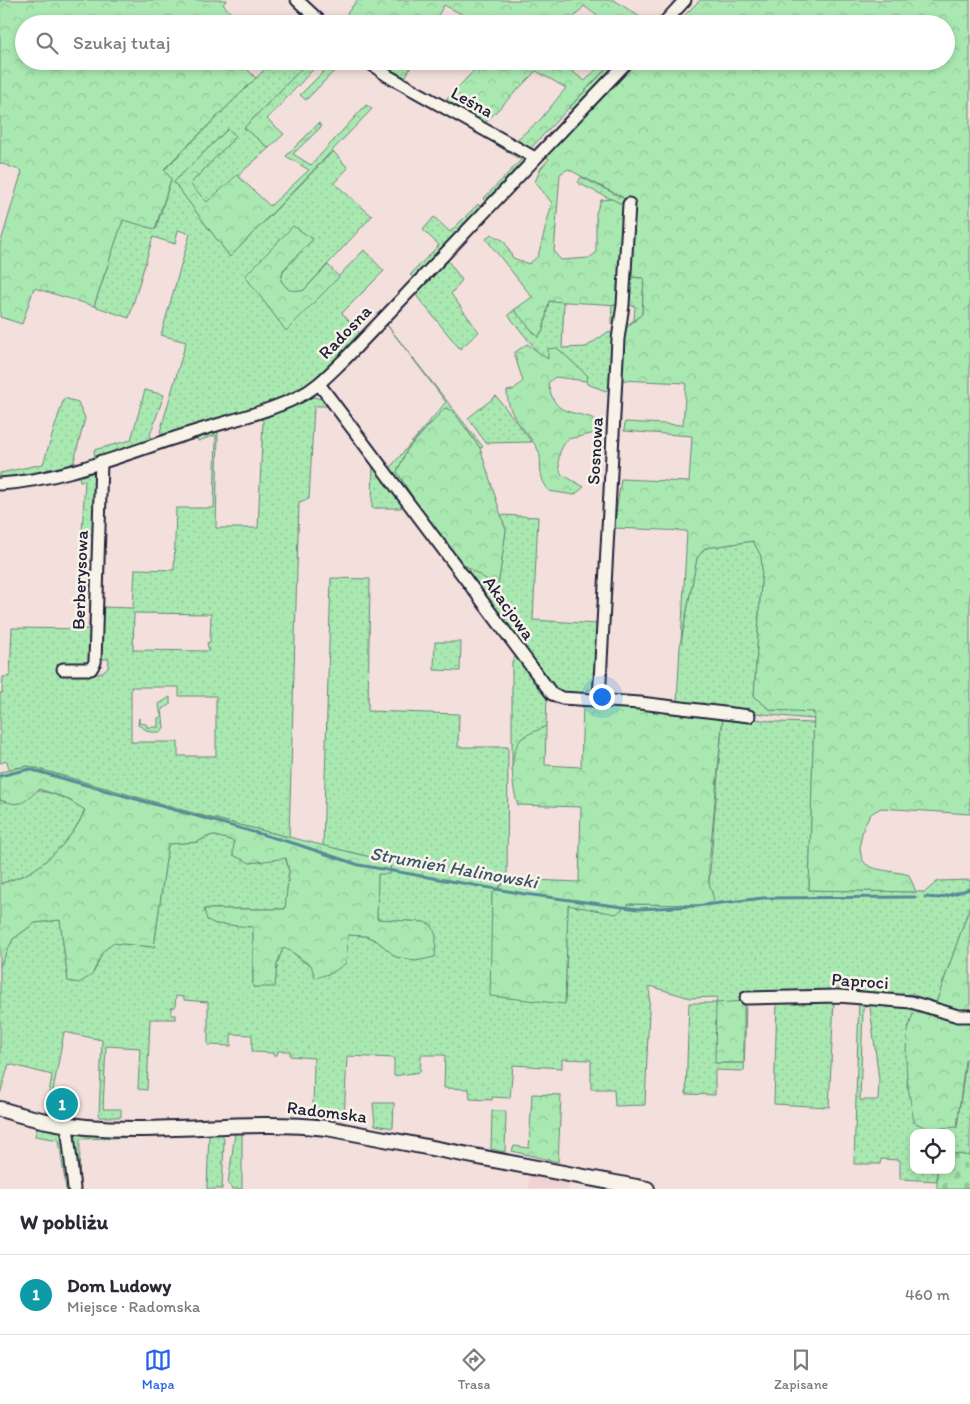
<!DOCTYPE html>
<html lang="pl">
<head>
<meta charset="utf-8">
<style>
	:root { --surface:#fff; --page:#f7f7f7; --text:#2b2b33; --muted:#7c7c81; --line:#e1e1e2; --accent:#2563eb }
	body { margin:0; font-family:Itim,sans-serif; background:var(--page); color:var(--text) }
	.controls { position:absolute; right:15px; bottom:15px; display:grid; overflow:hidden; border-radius:10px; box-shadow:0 2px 8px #0003 }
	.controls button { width:45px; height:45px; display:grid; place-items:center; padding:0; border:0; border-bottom:1px solid var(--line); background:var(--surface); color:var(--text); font:25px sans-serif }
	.you { position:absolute; left:601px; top:696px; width:18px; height:18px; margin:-12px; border:4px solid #fff; border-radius:50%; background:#1a73e8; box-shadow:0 0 0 8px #1a73e833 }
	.badge { display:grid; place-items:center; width:32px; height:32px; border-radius:50%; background:var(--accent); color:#fff; font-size:16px; font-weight:700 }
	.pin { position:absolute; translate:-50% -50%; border:2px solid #fff; box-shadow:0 1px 5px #0006 }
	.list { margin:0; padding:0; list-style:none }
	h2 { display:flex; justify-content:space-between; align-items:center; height:65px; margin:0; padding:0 20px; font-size:21px }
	h2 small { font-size:16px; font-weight:400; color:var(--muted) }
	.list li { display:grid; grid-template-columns:32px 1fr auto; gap:15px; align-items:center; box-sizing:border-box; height:80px; padding:0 20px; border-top:1px solid var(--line) }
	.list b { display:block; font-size:19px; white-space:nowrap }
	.list p { margin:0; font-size:16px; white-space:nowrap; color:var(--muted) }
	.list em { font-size:16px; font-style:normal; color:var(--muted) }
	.icon { flex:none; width:28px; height:28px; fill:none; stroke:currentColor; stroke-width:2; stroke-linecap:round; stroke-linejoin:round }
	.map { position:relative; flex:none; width:970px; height:1189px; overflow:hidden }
	.search { position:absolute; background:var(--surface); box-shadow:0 2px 8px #0003; left:15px; right:15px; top:15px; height:55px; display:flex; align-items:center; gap:12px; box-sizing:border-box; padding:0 18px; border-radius:28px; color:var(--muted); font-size:19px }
	.sheet { height:145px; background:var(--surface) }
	nav { display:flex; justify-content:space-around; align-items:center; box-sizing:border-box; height:70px; border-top:1px solid var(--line); background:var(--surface); font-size:14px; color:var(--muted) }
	nav a { display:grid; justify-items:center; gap:2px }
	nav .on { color:var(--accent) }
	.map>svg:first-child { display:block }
	.built { fill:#f0d1d4 }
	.green { fill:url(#green-dots); stroke:#668676; fill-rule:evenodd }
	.forest { fill:url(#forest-crowns); stroke:#668676 }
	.cemetery { fill:url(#cemetery-stones); stroke:#668676 }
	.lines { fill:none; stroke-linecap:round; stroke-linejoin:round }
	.stream { stroke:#598997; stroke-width:3 }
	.minor-casing { stroke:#22223b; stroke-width:15 }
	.tertiary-casing { stroke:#22223b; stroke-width:18 }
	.minor { stroke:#f7f3e8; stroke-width:11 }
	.tertiary { stroke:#f7f3e8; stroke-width:14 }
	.labels { text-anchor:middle; stroke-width:5; stroke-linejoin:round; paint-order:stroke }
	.street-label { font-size:18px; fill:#22223b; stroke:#f7f3e8 }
	.water-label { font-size:19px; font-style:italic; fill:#3d5669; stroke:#f7f3e8 }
</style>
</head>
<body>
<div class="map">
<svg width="970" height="1189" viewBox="0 0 970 1189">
	<defs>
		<pattern id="green-dots" width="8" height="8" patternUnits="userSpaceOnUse" patternTransform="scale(1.25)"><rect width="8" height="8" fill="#a9e9b1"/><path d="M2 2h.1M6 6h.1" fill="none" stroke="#91c899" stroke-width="1.8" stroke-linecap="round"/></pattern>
		<pattern id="forest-crowns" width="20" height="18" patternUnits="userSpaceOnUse" patternTransform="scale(1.25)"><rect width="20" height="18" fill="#a9e9b1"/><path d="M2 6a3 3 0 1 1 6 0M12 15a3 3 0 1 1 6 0" fill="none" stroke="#91c899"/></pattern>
		<pattern id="cemetery-stones" width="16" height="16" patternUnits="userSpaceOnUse" patternTransform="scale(1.25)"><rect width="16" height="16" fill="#a9e9b1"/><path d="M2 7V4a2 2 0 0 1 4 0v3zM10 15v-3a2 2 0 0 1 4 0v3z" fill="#91c899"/></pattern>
	</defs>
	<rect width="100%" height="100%" fill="#f3dfdc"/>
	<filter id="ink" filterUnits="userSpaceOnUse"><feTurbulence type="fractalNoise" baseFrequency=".02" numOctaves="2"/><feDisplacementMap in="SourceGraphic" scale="10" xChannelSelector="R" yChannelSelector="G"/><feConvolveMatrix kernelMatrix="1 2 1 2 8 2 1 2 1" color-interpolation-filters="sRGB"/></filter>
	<g filter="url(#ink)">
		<!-- built -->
		<path class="built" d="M529,1175L568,1182V1189H529Z"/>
		<!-- green -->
		<path class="green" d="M273,61H309L244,128L269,148L207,203L190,184L235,137L228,129L174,182L230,257L333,151L348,168L334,183L372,216L303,291H289L281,281L283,271L313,239L245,276L286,330L364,250L384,271L342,313L361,335L322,375L302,390L261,406L163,437L160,432L186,342L161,335L190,234L178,230L175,244L153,237L129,318L94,306L123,219L156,229L171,179L164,170Z
			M334,61H344L306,100L300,95Z
			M607,68L612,72L573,111L569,108Z
			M499,142L525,160L487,202L483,199L521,160L495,144Z
			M581,177L633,203L620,305H617L614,323L611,324L612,304L620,305L625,206L578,183Z
			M478,204L482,208L415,278L410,275L439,245L423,230L434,217L450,232Z
			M448,261L462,280L451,294L479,332L460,349L415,294Z
			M627,277L644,278L642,314L624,331L622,329L634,320L635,306L625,305Z
			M549,301H564L562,348L586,347L608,332L614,334L611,386L606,391L587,384L586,381L588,376L557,348L546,362L508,315L514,310L538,337L543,330Z
			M387,325L483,447L480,448L467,429L430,423L407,450L397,472L411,494L408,495L389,469L446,402Z
			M145,390L164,395L150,435L151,440L95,458L94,450L131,440Z
			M496,396L532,442L486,443L468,418Z
			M313,397L325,400L329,406H314L309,499L299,502L289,837L207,817L28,766L9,769L7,761L0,763V693H2L3,677L10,676L12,628L89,629L90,597L93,598L91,663L63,673L99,674L108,668L109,659H100L102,607L133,608L135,569L174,570L176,508H214L216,435L198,441L197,438L218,432L216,528H258L263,421L261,418ZM134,613L211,614L210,642L207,643L209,651L133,650ZM131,687H179V696H216V756H178V742H131Z
			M64,398L78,402L85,418L73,465L0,480V473L43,464Z
			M373,462L401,499V508H372Z
			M94,470L96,472L94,535L82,534L85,480L80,481L79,475Z
			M501,515L538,517L533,620L597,624L596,683L593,690L590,689L583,694L556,692L483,597L460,562L498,586L506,530Z
			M753,541L761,556L762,568L754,697L771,710L814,711V719C768,716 723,708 677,702L680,647L697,558L705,548Z
			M331,578L370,579L368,711L459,714L458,747H508L507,879L492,894L491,996L565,1003L568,905L587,907L629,904L701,905L709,883L723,715L778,722L814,723L809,890L925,892L938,881L970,880V906L935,1006L917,1000L914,994H908V1000H834L829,1107L774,1104L777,1001L746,1002L744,1071L715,1070V1095L686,1094L689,1003H716L717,997L690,998L650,986L645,1105L615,1106L614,1089H591V1060L562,1059V1068L513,1065L510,1098L492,1097V1100L470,1099L469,1089L444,1088L445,1055H421L420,1072L394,1076V1058L347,1056L344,1120L313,1117L314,1058L290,1056V1051H278L277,1055H273V1053L252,1052V1035L231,1034V1046L208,1045V1002L184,1000V997L176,996L175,1007L171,1008V1015H176V1019H150L147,1090L138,1089L140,1048L106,1046L103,1109H121V1117H99L102,1040L64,1032L49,1112L46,1111L52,1075L9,1064L0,1094V966L13,939L35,923L60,920L68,981L94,972L102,953L112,943L154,947L168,844L197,842L212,835L234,841L250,863L285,857L289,871L285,909H204L215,924L253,926V987L275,986L277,964L283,947C292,950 295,955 302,961C314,969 333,964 346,963L348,935L366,936L377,941L396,957L416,961L424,922L377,919L378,859L323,846ZM744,1002L743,1063H715Z
			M435,642H461L460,671L434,670Z
			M515,657L519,658L547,696L546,726L521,739L512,771V662Z
			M170,697V705L162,709L164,727L161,732H150L138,725L139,718V723L146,724L147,727H158V718L161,717L159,704Z
			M0,788C37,789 52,790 85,809C76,833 54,857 32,871C23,877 10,880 0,884Z
			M859,1000L864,1001L866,1006L863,1009L860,1100H878L879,1080L870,1007L873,1001L892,1003L930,1011L909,1025L907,1087L957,1127L966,1060L970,1057V1156L951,1153V1133H914V1170H937V1181L900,1179V1160L881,1159L880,1164H854Z
			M373,1103H394L393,1128L375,1125Z
			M37,1127L63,1133L72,1189H66L59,1140L35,1136Z
			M78,1133L145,1135L139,1137L80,1139L79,1189L71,1137Z
			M209,1133H222L224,1140L222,1189H207Z
			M235,1133H242V1189H233L228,1184Z"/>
		<!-- forest -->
		<path class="forest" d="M0,0H227L223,4L240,24H24V61H256L248,70L256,78L164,169L171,179L155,229L123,220L94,306L34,288L22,324L0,317V245L22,171L0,163Z
			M357,0H614L649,23L608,24L584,6L568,24H481L444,5L433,24H339Z
			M700,0H970V814L881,808C878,810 873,812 871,814C862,824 854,856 867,865C876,871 897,871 909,875L916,892L809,890L814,712L771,710L754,697L762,568L761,556L753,541L705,548L697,558L681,642L687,531L614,528L621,479L689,482L692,436L624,431L625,422L683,425L686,383L621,380L624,330L642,314L644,278L630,277L633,203L568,169L560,174L554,252L561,260L589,258L596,253V213L601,200L612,199L625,206L620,305L549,301L543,330L538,337L514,310L532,297L486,239L491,234L504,241L513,258L529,264L538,256L552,203L535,182L541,168L549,159L546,156L639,61H946V24H676Z
			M309,61H321L267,119L284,134L269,148L244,128Z
			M376,61H414L405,78Z
			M483,61H558L585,81L604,61H613L529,150L514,142L540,120L566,88L536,71L483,125L446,100Z
			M366,105L372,109L230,257L174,182L228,129L236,136L190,184L207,202L237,175L270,206L309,170L286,156L319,123L321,127L293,154L311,165Z
			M293,226L313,239L283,270L281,281L289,290L303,291L328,265L339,277L286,331L245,276Z
			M527,344L548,359V349L557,348L588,376L586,381L555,377L548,383C555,417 568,409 595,419L600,432L568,439C558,451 557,459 561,474L584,487L574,495L549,491C535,473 544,461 538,450C526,427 508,420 507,391L513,390L523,381L514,353Z
			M445,408L453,411L480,448L501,515L506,530L498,587L460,562L421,510L397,472L407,450Z
			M587,702L723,715L709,865V883L714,900L701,905L629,904L616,914L568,905L565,1004L490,996L492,894L508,879L579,882L581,807L518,805C512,789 508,754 521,739C527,734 539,730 546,726L545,765L581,767L583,705Z
			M28,766L207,817L391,862L390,874H378L377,919L424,922L432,925L436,936L435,957L416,961L396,957L377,941L366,936L348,935L346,963L332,973L315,978L311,965C301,960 294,951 283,948L277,964L275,987H253V927L216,924L207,920L204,909H285L289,871L286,858L250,863L233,855L234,841L212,835L197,842L168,844L154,947L112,943L102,953L92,975L79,983L68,981L60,920L35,923L13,939L0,966V884C10,880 23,877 32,871C54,857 76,833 85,810L66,798L39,789C22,804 22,807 0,800V772Z
			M970,906V1057L965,1060L957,1127L928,1129L914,1122C908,1089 900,1047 913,1014L930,1011L935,1006Z
			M744,1001V1063H715L716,1003Z
			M532,1094L561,1095L558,1162L512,1151L514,1146L529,1148Z
			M492,1111H506L505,1152L491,1149Z"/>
		<!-- cemetery -->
		<path class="cemetery" d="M951,1153L970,1156V1189H937V1170H951Z"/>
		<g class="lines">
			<!-- stream -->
			<path class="stream" d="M0,776L29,769L296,844L359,865L525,894L638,909L696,906L763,898L915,897
				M925,897L939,898L970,889"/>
			<defs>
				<path id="minor" d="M297,0L323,24
					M663,24L685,0
					M367,61L388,76L535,158
					M319,384L552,694L562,698L640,703L749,716
					M0,484C63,480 127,453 187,434C223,422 263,414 298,397C317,388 330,373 345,359L628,61
					M63,669H91L95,662L101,461
					M599,700L618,339L623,305L629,204
					M746,998L838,996L911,1002L958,1016H970
					M67,1125L74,1189"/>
				<path id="tertiary" d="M0,1109C28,1118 57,1124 86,1127C166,1134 247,1119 327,1128L647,1189"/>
			</defs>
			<!-- minor casing -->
			<use href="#minor" class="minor-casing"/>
			<!-- tertiary casing -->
			<use href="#tertiary" class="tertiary-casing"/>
			<!-- minor -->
			<use href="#minor" class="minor"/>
			<!-- tertiary -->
			<use href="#tertiary" class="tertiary"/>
		</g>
	</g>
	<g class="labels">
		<!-- street labels -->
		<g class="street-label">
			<text transform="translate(472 102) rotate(29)" y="6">Leśna</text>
			<text transform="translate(345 332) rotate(-46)" y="6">Radosna</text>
			<text transform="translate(595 451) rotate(-87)" y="6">Sosnowa</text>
			<text transform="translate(80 580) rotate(-88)" y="6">Berberysowa</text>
			<text transform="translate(509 608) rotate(54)" y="6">Akacjowa</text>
			<text transform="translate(860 981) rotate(4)" y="6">Paproci</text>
			<text transform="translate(327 1112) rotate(7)" y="6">Radomska</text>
		</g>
		<!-- water labels -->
		<g class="water-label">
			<text transform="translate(454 867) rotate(10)" y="7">Strumień Halinowski</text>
		</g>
	</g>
</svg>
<div class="controls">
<button><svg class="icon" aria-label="locate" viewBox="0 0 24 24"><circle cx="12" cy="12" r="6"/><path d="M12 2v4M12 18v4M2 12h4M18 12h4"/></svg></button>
</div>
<div class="you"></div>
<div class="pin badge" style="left:62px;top:1104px;background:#0f9aa8">1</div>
<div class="search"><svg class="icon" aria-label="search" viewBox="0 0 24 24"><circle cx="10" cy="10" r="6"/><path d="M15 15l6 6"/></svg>Szukaj tutaj</div>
</div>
<section class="sheet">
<h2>W pobliżu<small></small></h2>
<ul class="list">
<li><span class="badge" style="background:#0f9aa8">1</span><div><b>Dom Ludowy</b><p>Miejsce · Radomska</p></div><em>460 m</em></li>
</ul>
</section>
<nav>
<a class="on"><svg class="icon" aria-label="map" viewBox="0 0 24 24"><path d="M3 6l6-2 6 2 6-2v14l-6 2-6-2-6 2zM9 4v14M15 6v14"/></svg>Mapa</a>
<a><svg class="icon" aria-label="directions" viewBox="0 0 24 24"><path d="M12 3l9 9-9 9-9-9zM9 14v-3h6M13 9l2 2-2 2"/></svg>Trasa</a>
<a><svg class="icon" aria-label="saved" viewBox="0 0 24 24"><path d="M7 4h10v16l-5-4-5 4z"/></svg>Zapisane</a>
</nav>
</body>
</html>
